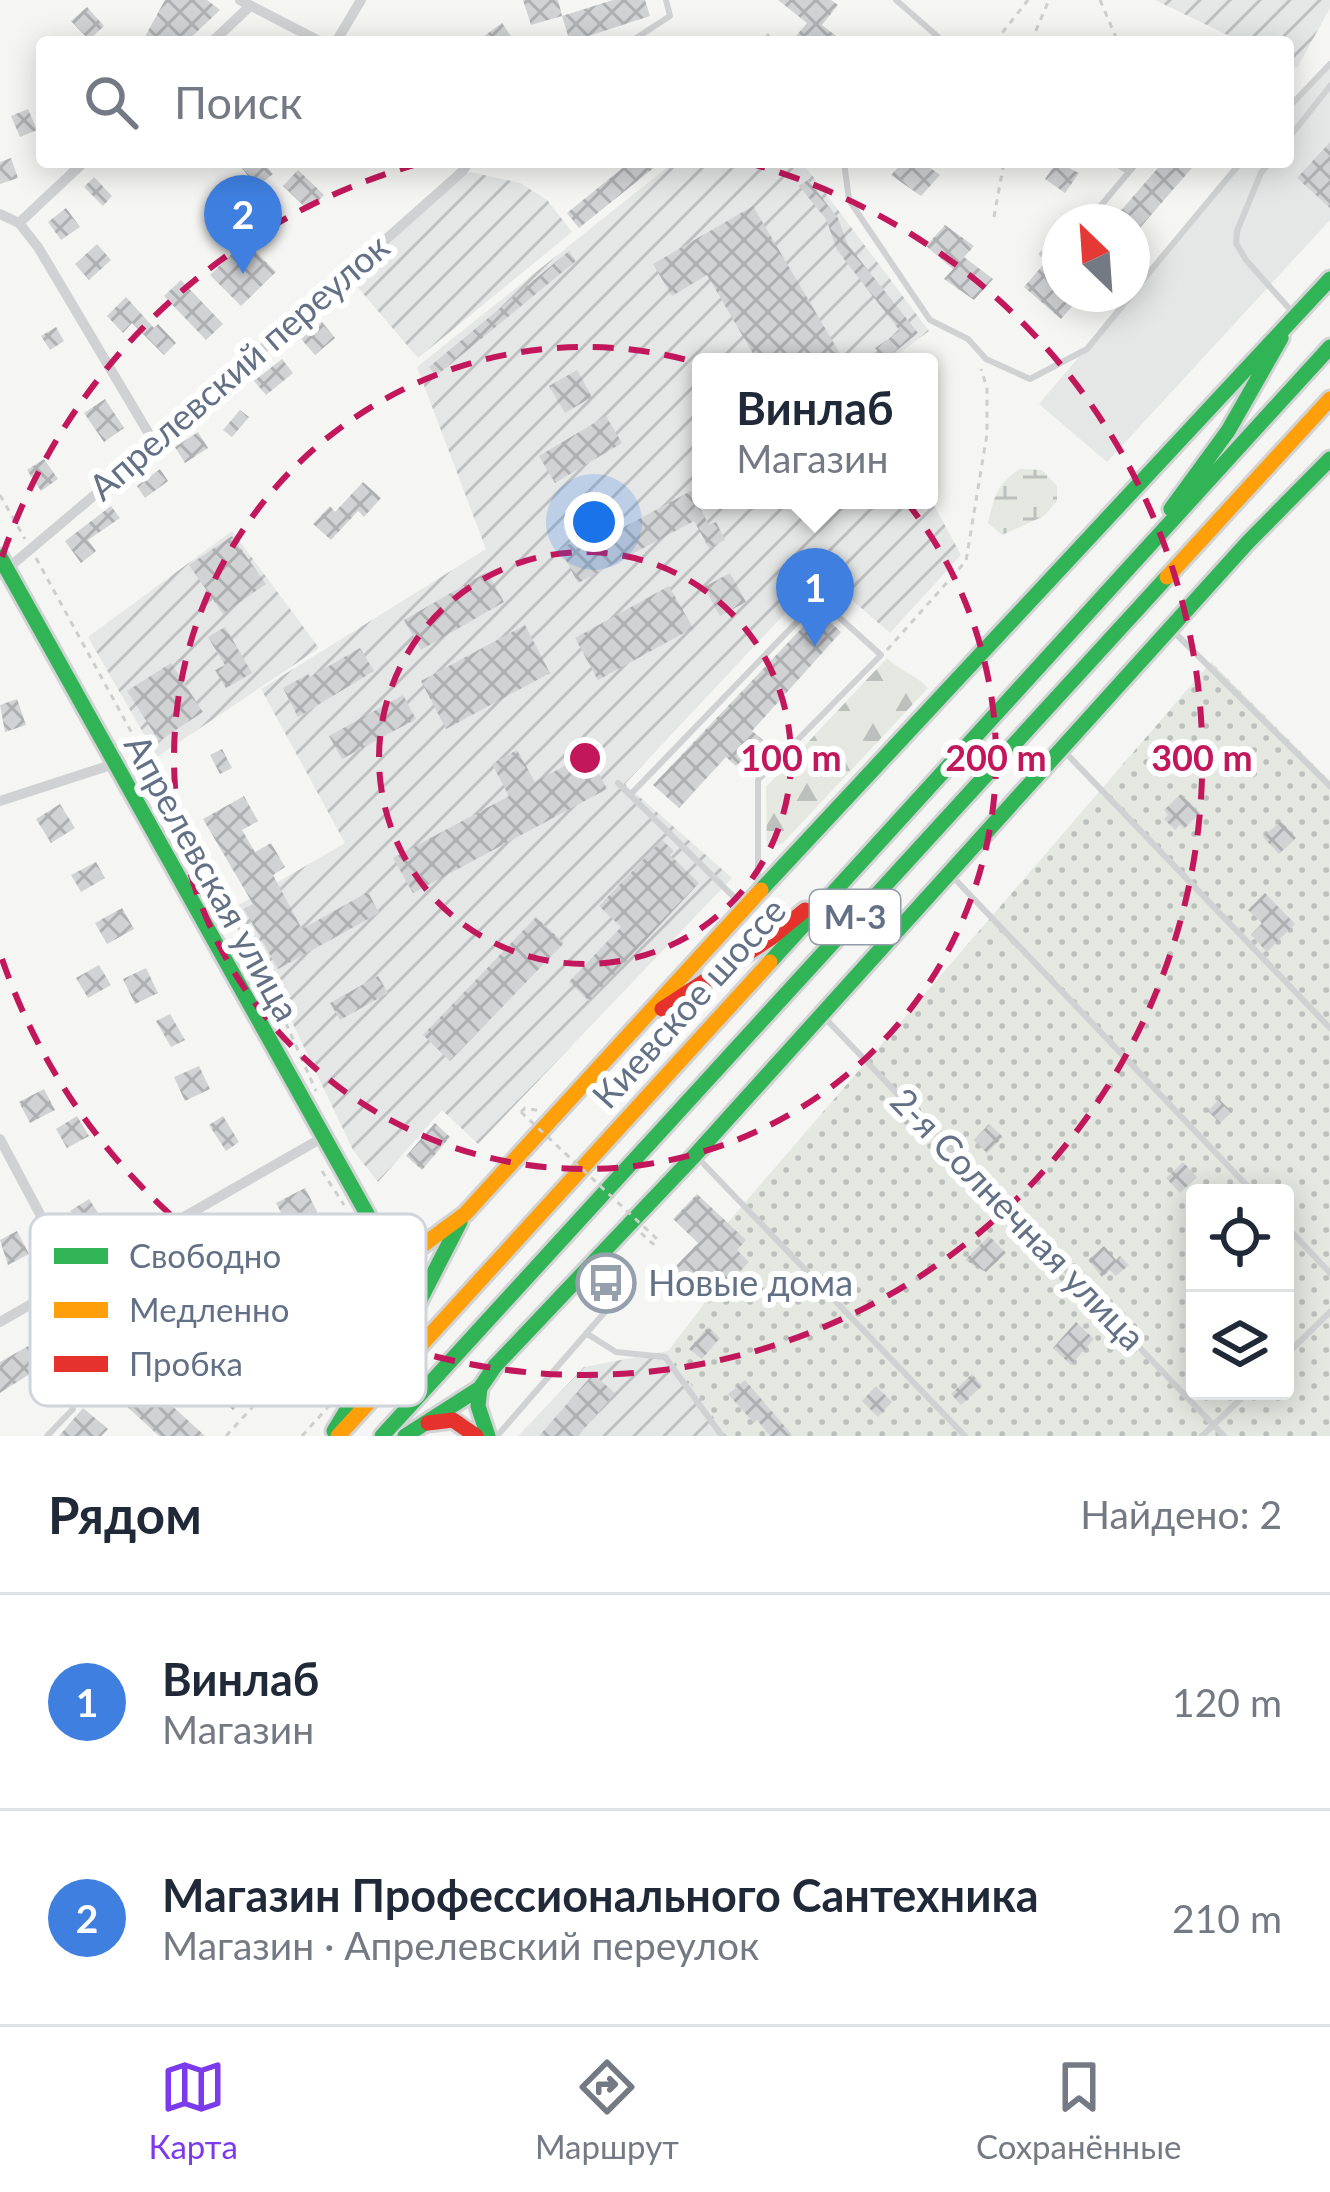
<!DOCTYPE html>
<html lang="ru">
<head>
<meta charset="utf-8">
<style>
	:root { --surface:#fff; --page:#f6f6f7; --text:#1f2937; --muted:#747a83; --line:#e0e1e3; --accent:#7c3aed }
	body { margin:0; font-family:Lato,sans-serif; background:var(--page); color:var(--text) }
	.controls { position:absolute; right:36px; bottom:36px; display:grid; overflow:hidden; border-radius:12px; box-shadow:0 6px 30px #0003 }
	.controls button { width:108px; height:108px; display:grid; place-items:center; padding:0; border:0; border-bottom:3px solid var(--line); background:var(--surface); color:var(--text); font:60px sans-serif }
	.compass { position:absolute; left:1042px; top:204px; width:108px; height:108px; border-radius:50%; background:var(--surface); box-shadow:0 6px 30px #0003; rotate:335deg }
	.you { position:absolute; left:594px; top:522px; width:42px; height:42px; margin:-30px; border:9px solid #fff; border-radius:50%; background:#1a73e8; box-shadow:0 0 0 18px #1a73e833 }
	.badge { display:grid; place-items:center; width:78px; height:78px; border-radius:50%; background:var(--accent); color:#fff; font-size:39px; font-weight:700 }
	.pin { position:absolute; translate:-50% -99px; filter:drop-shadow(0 3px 6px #0008) }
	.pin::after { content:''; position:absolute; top:63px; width:42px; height:36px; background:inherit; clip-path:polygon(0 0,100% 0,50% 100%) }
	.popup { position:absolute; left:692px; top:353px; width:246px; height:156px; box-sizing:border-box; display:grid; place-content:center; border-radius:12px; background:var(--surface); filter:drop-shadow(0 3px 9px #0005); font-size:39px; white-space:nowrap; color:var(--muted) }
	.popup b { font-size:45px; color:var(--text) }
	.popup::after { content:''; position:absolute; left:50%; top:100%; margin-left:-24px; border:24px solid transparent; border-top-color:var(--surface) }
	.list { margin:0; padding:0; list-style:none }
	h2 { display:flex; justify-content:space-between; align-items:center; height:156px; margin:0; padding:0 48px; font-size:51px }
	h2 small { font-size:39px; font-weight:400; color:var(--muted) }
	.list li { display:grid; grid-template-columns:78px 1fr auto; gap:36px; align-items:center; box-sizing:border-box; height:216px; padding:0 48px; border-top:3px solid var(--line) }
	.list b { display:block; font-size:45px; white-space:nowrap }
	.list p { margin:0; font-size:39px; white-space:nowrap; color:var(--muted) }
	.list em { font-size:39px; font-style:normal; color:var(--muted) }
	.icon { flex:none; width:66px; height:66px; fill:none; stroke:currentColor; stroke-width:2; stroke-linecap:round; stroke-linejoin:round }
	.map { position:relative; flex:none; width:1330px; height:1436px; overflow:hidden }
	.search { position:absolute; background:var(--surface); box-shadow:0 6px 30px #0003; left:36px; right:36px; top:36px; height:132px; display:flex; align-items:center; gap:30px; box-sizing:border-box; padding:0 42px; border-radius:12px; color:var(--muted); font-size:45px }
	.sheet { height:588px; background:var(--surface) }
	nav { display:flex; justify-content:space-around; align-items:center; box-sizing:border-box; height:168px; border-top:3px solid var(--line); background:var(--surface); font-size:33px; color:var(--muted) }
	nav a { display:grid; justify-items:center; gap:6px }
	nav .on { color:var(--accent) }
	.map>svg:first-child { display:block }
	.built { fill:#e5e6e6 }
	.industrial { fill:url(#industrial-furrows) }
	.forest { fill:url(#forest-firs) }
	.wetland { fill:url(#wetland-marsh) }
	.garden { fill:url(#garden-dots); fill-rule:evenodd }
	.building { fill:url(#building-cross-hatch) }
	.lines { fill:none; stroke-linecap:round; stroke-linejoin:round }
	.fast-casing { stroke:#d1d3d4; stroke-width:21 }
	.slow-casing { stroke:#d1d3d4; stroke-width:21 }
	.jam-casing { stroke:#d1d3d4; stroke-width:21 }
	.path { stroke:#cdcece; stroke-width:3; stroke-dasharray:6 6; stroke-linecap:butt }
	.lane { stroke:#d0d1d2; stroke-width:6 }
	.street { stroke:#d0d1d2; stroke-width:10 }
	.fast { stroke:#30b455; stroke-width:15 }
	.slow { stroke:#ff9f0a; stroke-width:15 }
	.jam { stroke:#e5322d; stroke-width:15 }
	.path-bridge { stroke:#cdcece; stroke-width:3; stroke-dasharray:6 6; stroke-linecap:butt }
	.ring { fill:none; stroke:#c2185b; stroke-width:6; stroke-dasharray:21 15 }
	.labels { text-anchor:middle; stroke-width:12; stroke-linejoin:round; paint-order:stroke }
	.shield { fill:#fff; stroke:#929caa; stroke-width:3 }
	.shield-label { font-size:33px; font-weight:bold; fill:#637186 }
	.street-label { font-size:36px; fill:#637186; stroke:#fff }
	.poi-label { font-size:36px; fill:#637186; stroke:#fff; text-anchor:start }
	.key { fill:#fff; stroke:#d0d4db; stroke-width:3 }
	.key-label { font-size:33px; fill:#637186 }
	.centre { fill:#c2185b; stroke:#fff; stroke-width:6 }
	.ring-label { font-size:36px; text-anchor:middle; font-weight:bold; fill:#c2185b; stroke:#fff; stroke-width:12; stroke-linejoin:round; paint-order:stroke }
</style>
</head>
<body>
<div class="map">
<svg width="1330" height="1436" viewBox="0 0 1330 1436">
	<defs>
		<pattern id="industrial-furrows" width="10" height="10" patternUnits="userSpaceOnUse" patternTransform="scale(3)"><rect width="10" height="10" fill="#e5e6e6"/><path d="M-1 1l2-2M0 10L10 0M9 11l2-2" fill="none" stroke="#bdbfc0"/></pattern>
		<pattern id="forest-firs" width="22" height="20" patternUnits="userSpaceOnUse" patternTransform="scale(3)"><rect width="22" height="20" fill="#e4e8e1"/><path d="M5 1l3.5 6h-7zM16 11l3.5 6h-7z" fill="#bcc0bc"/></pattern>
		<pattern id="wetland-marsh" width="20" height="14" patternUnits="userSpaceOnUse" patternTransform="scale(3)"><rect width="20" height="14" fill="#e4e8e1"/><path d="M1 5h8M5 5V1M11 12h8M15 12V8" fill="none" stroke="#bcc0bc"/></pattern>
		<pattern id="garden-dots" width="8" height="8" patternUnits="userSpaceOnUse" patternTransform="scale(3)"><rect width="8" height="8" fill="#e4e8e1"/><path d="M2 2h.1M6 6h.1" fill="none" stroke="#bcc0bc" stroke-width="1.8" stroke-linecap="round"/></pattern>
		<pattern id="building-cross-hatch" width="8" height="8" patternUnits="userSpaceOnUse" patternTransform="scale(3)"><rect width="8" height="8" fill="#d1d2d3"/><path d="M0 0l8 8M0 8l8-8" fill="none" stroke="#adafb1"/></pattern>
	</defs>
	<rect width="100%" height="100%" fill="#f5f5f3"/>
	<!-- built -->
	<path class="built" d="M1330,61V220L1107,462L1039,404L1244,162H1288V110Z"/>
	<!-- industrial -->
	<path class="industrial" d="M1155,0H1330V8L1297,68L1288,64V42H1242Z
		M674,162H802L929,331L888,362H701V500H929V496L961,555L890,633L822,574L625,784L732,878L478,1144L442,1110L378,1182L353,1150L237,906L345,843L261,689L486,549L417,367Z
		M470,172L520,183L547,200L572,232L418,358L349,277Z
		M232,531L319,648L157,757L88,637Z
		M668,1351L727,1436H518L584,1367Z"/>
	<!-- forest -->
	<path class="forest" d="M887,658C900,671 916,675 928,688L782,844L767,847L766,787Z"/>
	<!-- wetland -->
	<path class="wetland" d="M1020,469L1042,470L1057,486V501L1044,516L1002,535L988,523C994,498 997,483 1020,469Z"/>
	<!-- garden -->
	<path class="garden" d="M1211,662L1330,781V1436H727L668,1351L711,1295L723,1228ZM1195,1193H1285V1391H1195Z"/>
	<!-- building -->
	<path class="building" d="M165,0H207L220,10L186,42H142Z
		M523,0H558L562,16L531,25Z
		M613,0H645L650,16L570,42L562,16Z
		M778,0H831L838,5L822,25L844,42H791L807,23Z
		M87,7L104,26L89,40L71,21Z
		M502,23L515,42H476Z
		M28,109L37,130L20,137L11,116Z
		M1330,142V208L1297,178Z
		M11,158L18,178L0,184V162Z
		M247,162H263L273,174L257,187L241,167Z
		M630,162H661L579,228L567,213Z
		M903,162H922L940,175L921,196L891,175Z
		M1057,162L1079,173L1065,193L1045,179Z
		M1163,162H1197L1132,237V222H1111Z
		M298,170L324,195L309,211L283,186Z
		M94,177L112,196L103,206L84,187Z
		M808,180L838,218L848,245L918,333L885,360L875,348L900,331L837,250L826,219L799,186Z
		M753,206L845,362H758L707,275L672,296L653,264Z
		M66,208L80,227L61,240L48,222Z
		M945,225L974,246L964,257L993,279L974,300L944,279L953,269L926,246Z
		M245,241L276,272L241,306L210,275Z
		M97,244L111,260L89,280L75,264Z
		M569,251L576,261L436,376L429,367Z
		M1043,265L1060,279V294H1083L1061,319L1024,287Z
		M181,280L223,324L206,340L164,296Z
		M126,297L154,328L158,324L176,343L164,355L132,323L123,333L107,316Z
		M322,322L335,338L315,355L301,339Z
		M56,327L64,341L50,350L41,336Z
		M282,359L293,373L266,395L254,381Z
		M577,370L592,397L565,413L549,386Z
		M105,399L124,428L104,442L84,413Z
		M240,410L249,417L232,437L223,430Z
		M606,416L622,443L555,483L539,456Z
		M198,432L208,448L185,463L175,447Z
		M44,459L58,479L41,491L27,470Z
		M160,469L168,481L145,498L137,486Z
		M363,482L381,498L364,517L358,511L331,540L313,524L330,506L335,512Z
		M691,491L709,525L716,522L725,540L709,548L694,521L578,583L560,549L584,536L589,546Z
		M111,506L120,518L88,540L96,551L81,563L65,541Z
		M232,536L266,584L223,614L189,565Z
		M487,572L504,602L421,650L404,620Z
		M730,573L746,602L720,616L704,587Z
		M669,586L693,628L598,680L575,638Z
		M818,611L841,632L752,731L763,740L736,766L726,757L679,808L653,785Z
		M525,625L550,673L446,729L421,681Z
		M225,627L252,673L226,688L215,670L225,665L208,637Z
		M360,648L374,671L298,717L283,688L308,674L310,677Z
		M171,663L203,712L159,741L127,691Z
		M403,695L416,719L342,759L329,736Z
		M17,699L26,725L5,732L0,705Z
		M222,749L232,768L220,774L210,755Z
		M517,750L535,782L588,753L607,789L413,893L393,858L509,796L492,764Z
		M1181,794L1200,813L1184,829L1180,825L1175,830L1164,819L1168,815L1164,810Z
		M244,796L258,821L242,830L255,852L271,843L285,867L273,875L302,929L368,892L379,913L278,969L244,909L253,904L203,819Z
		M60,804L75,828L51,843L36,819Z
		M1281,821L1296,838L1279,854L1263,837Z
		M662,840L674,851L670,855L699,883L589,1001L569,982L621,927L599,906Z
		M96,862L105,878L81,892L71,875Z
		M1265,893L1295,924L1267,952L1251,935L1262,923L1248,910Z
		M122,908L134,929L107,944L95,923Z
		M536,917L564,943L450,1061L423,1035Z
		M99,965L111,985L88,998L76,978Z
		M146,968L158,993L135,1004L123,979Z
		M378,976L388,993L340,1020L330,1003Z
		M170,1014L185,1040L171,1047L156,1021Z
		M199,1066L210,1089L185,1101L174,1077Z
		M44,1089L55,1110L30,1123L19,1102Z
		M1219,1099L1232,1112L1220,1123L1208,1111Z
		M77,1116L89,1136L67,1148L56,1129Z
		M223,1116L239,1142L226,1151L209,1125Z
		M435,1123L450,1137L422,1170L406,1156Z
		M989,1124L1003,1137L987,1153L974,1140Z
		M1183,1162L1197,1177L1180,1193L1166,1178Z
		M305,1188L354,1284L325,1298L276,1203Z
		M697,1194L746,1240L737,1250L749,1262L709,1304L673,1269L698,1243L673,1219Z
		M89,1199L100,1216L81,1228L70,1211Z
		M197,1229L210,1251L188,1265L175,1242Z
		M17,1231L29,1254L8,1265L0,1240Z
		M989,1236L1006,1253L986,1272L965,1260Z
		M1104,1246L1116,1260L1120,1256L1129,1265L1116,1276L1110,1270L1102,1277L1088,1260Z
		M287,1309L308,1328L233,1410L212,1391Z
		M1076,1322L1094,1339L1071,1365L1053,1348Z
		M708,1327L720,1338L702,1359L689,1349Z
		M53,1332L64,1352L0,1393V1362Z
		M121,1359L205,1436H159L100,1382Z
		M593,1374L615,1393L578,1436H539Z
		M972,1374L982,1386L961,1405L951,1394Z
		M745,1380L793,1436H770L757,1420L754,1423L728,1394Z
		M876,1386L892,1402L878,1417L862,1401Z
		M83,1408L108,1429L101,1436H59Z"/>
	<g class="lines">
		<defs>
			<path id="fast" d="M1171,509L1228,431L1281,338
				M0,557L409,1289L407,1326
				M761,890L1330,279
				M770,962L1330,347
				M480,1388L478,1406L488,1436
				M334,1431L361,1387L401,1337L460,1222
				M382,1436L1167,577
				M405,1436L480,1388L495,1366L695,1155L1248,542L1330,459"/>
			<path id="slow" d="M1167,577L1330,399
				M374,1228L394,1245L419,1248L465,1214L761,890
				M338,1436L770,962"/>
			<path id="jam" d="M662,1009L771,938L805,910
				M428,1423L453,1420L476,1436"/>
		</defs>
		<!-- fast casing -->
		<use href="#fast" class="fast-casing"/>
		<!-- slow casing -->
		<use href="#slow" class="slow-casing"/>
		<!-- jam casing -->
		<use href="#jam" class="jam-casing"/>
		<!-- path -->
		<path class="path" d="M1100,0L1118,42
			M767,34L773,42
			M995,42L1028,0
			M1031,42L1049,0
			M994,217L1004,162
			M0,495L25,539
			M36,558L265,976L316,1091
			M887,650L966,561L987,434V388L981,369
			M521,1112L525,1108L541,1111
			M322,1171L344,1205
			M641,1233L653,1244L657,1239
			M226,1436L380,1268
			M302,1436L337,1397"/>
		<!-- lane -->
		<path class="lane" d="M896,0L944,42
			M630,42L670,16L666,0
			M1288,108L1330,64
			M1288,139L1330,86
			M844,162L849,200L930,320L968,339L986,359L1030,379L1087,349L1132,294
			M1114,162L1129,172L1138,162
			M1270,162L1261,173L1237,231L1236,243L1246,260L1295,315
			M1087,222L1129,172
			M1042,254L1056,259L1060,254
			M1132,293L1241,162
			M1173,631L1330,786
			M1064,751L1330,1028
			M618,783L744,907
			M630,795L819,599L881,655L758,780V886
			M952,876L1254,1193
			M824,1017L1224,1436
			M697,1157L965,1436
			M1285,1225L1330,1273
			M76,1281L110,1333L186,1399L283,1283
			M586,1333L616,1352L665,1357L722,1436
			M1285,1356L1330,1312
			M47,1436L73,1409
			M497,1436L611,1305
			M1202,1436L1249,1391"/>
		<!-- street -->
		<path class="street" d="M240,0L321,42
			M212,42L250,6
			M336,42L361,0
			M0,214L19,223L38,247L155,444
			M19,223L84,162
			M7,569L155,444L463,171L468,162
			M0,801L114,764
			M0,1139L74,1278
			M0,1322L322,1138"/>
		<!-- fast -->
		<use href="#fast" class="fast"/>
		<!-- slow -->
		<use href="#slow" class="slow"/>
		<!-- jam -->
		<use href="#jam" class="jam"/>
		<!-- path-bridge -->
		<path class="path-bridge" d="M521,1112L657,1239"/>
	</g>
	<!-- distance rings -->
	<g class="ring">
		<circle cx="585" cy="758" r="206"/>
		<circle cx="585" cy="758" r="411"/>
		<path d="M2 557A617 617 0 0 1 425 162M745 162A617 617 0 1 1 2 959"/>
	</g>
	<!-- icons -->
	<defs>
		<symbol id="bus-ring" viewBox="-11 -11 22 22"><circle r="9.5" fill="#fff" stroke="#969fac" stroke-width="1.5"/><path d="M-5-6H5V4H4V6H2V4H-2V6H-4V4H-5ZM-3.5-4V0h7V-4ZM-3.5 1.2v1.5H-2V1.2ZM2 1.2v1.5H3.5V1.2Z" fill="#969fac"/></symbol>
	</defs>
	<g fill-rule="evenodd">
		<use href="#bus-ring" x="573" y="1250" width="66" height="66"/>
	</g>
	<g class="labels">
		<!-- shield labels -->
		<rect class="shield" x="810" y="890" width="90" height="54" rx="9"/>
		<g class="shield-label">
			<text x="855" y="929">М-3</text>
		</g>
		<!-- street labels -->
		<g class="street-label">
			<text transform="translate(239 367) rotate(-41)" y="13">Апрелевский переулок</text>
			<text transform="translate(212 878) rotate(61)" y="13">Апрелевская улица</text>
			<text transform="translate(689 1003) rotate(-48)" y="13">Киевское шоссе</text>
			<text transform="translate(1018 1219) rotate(46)" y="13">2-я Солнечная улица</text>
		</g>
		<!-- poi labels -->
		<g class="poi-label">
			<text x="648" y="1296">Новые дома</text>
		</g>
	</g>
	<!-- legend -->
	<rect x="30" y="1214" width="396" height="192" rx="18" class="key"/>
	<rect x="54" y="1248" width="54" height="16" fill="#30b455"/>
	<rect x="54" y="1302" width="54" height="16" fill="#ff9f0a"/>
	<rect x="54" y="1356" width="54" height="16" fill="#e5322d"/>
	<g class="key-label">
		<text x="129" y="1268">Свободно</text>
		<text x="129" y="1322">Медленно</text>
		<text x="129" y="1376">Пробка</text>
	</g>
	<circle cx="585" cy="758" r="18" class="centre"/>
	<g class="ring-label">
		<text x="791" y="771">100 m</text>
		<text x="996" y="771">200 m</text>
		<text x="1202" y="771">300 m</text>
	</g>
</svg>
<div class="controls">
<button><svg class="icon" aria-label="locate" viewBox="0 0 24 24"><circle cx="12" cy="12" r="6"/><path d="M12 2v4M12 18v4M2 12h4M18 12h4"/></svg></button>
<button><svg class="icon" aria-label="layers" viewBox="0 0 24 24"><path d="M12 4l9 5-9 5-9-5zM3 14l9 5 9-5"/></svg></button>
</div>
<svg class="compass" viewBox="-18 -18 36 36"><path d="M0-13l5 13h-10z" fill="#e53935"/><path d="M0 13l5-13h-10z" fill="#747a83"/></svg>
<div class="you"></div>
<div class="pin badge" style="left:815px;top:647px;background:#3f7fe0">1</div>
<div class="popup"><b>Винлаб</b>Магазин</div>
<div class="pin badge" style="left:243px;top:274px;background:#3f7fe0">2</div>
<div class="search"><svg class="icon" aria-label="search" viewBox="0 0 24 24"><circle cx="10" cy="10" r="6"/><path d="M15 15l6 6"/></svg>Поиск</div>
</div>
<section class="sheet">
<h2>Рядом<small>Найдено: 2</small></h2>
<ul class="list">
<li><span class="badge" style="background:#3f7fe0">1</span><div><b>Винлаб</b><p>Магазин</p></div><em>120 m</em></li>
<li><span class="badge" style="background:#3f7fe0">2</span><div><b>Магазин Профессионального Сантехника</b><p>Магазин · Апрелевский переулок</p></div><em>210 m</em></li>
</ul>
</section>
<nav>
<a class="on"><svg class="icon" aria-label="map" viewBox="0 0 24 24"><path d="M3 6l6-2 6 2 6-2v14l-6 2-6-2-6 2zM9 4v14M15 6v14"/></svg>Карта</a>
<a><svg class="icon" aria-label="directions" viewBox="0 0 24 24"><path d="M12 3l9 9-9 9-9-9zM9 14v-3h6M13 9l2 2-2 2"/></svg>Маршрут</a>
<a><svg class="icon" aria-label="saved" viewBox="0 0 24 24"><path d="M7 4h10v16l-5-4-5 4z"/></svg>Сохранённые</a>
</nav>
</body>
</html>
